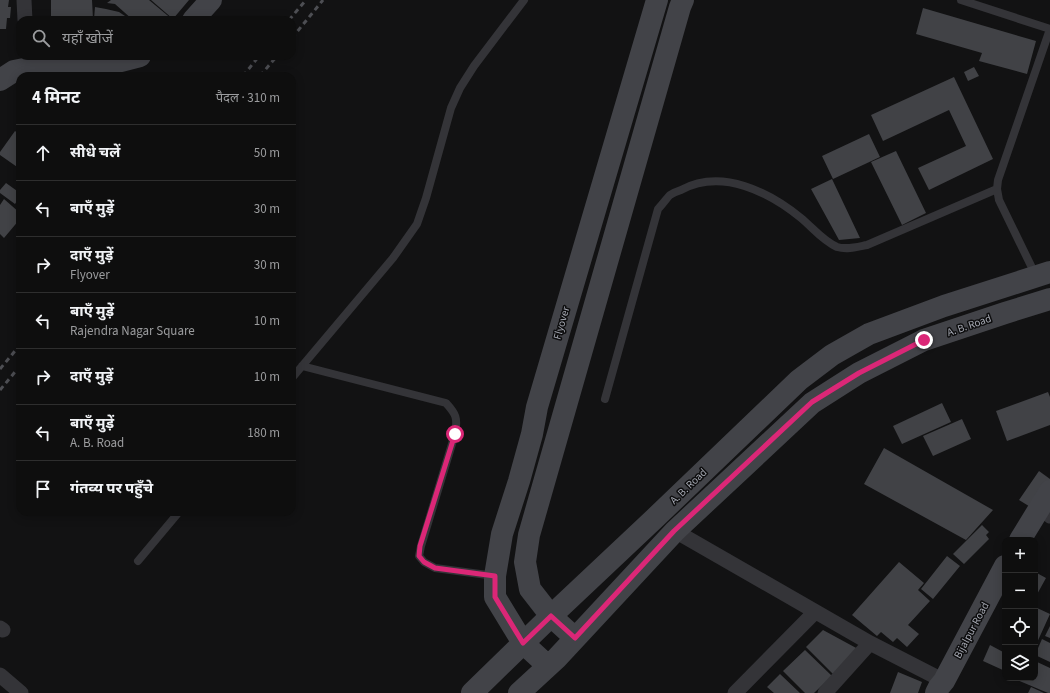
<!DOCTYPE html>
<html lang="hi">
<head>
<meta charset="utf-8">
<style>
	:root { --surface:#0e0e0e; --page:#1c1c1c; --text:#f1f3f6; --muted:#9b9c9e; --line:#2e2e2e }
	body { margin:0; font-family:"Source Sans 3","Noto Sans Devanagari",sans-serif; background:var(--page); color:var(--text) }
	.controls { position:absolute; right:12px; bottom:12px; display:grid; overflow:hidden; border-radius:8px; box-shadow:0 2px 10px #0003 }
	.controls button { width:36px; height:36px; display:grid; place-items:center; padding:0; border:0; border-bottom:1px solid var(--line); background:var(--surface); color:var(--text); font:20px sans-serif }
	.stop { position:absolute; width:12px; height:12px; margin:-9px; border:3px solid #db2777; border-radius:50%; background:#fff }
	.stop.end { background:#db2777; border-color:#fff; box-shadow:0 1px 4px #0008 }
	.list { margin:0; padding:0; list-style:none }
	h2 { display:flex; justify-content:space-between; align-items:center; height:52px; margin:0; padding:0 16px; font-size:17px }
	h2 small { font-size:13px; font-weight:400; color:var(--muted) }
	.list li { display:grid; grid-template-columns:26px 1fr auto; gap:12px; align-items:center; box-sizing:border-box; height:56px; padding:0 16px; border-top:1px solid var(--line) }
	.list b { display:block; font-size:15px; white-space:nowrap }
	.list p { margin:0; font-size:13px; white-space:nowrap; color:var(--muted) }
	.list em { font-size:13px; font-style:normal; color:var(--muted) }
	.icon { flex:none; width:22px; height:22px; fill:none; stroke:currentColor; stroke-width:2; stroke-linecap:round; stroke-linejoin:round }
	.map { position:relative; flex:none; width:1050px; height:693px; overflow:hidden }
	.search { position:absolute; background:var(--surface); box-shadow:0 2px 10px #0003; left:16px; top:16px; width:280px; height:44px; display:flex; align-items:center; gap:10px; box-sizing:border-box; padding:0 14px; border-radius:12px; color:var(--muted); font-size:15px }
	.panel { position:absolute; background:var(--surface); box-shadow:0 2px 10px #0003; left:16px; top:72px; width:280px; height:444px; border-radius:12px }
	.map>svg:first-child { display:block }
	.building { fill:#414246 }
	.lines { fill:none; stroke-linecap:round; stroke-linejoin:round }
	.lane { stroke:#343438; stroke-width:8 }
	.street { stroke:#343438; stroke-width:15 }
	.secondary { stroke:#424348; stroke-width:22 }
	.rail { stroke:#4d4e53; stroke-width:3; stroke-dasharray:5 4; stroke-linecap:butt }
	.route { stroke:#db2777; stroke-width:5 }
	.labels { text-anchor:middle; stroke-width:3; stroke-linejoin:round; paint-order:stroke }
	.street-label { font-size:11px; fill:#a5a8b2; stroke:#0d0d0e }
</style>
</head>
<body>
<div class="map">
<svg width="1050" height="693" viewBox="0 0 1050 693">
	<rect width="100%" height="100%" fill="#121213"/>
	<!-- building -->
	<path class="building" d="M0,0H9L8,7H11L10,18H7L6,29H0Z
		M51,0H92L93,19H88V20H51Z
		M111,0H149L173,20H133L115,4L107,3Z
		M151,0H189L173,19Z
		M95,7L106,9L119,12L131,20L94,19Z
		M923,8L1036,41L1027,74L979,61L982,53L916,34Z
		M974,67L979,76L968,81L964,72Z
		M954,77L993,159L929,190L918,168L966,146L949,110L883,141L871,115Z
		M15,131L20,135V169L0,155V152Z
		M869,134L880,157L833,179L822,156Z
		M896,151L926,213L902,225L871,162Z
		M832,179L860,238L839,240L811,189Z
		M6,183L20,193V197L15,204L0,193V190Z
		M4,199L20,213V219L4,238L0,234V205Z
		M1048,392L1050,397V425L1007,441L996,411Z
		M942,403L951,422L902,444L893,426Z
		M962,419L971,439L933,456L923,436Z
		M884,448L993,510L966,540L864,484Z
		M1039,471L1050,479V482L1032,508L1019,500Z
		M982,525L989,532L986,535L989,539L964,564L953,554Z
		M947,556L960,566L933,599L921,589Z
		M899,562L924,583L918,590L930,601L908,625L919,634L907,647L897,638L893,642L881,632L877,636L852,615Z
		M1035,572L1046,578L1035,598Z
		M1035,607L1050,614L1035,647Z
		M1050,626V638L1045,636Z
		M823,630L858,649L834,675L806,647Z
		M1042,639L1050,643V662L1035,655Z
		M990,645L1005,653V671L983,661Z
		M805,650L832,676L814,693H805L783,671Z
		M1035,661L1050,668V693H1048L1015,679L1016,678H1035Z
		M898,672L922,682L918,693H890Z
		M780,674L800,693H774L767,687Z
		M1031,687L1044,693H1028Z"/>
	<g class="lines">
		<!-- lane -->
		<path class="lane" d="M961,0L1050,29
			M1036,276L999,200L997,189L998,180L1050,29
			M302,366L446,403C456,414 458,418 455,434L421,546L419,556L424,562L435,568L495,576
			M292,378L393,258L417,224L426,198L451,108L460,88L474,66L524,0
			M605,399L658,209C662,205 666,199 670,195C673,193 678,191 681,190C722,168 769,192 801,218C813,228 823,241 837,247C847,250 857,247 867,245L997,189
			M138,561L179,512"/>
		<!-- street -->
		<path class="street" d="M24,0L25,20
			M1044,501L1050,516
			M675,531L870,643L944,681
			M0,628L3,630
			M0,675L21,693
			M735,693L815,612
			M825,693L870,643"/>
		<!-- secondary -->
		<path class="secondary" d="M193,20L211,0
			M0,80L14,71L29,68L113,63L140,56
			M1020,540L1050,491
			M575,638L551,616L530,589L525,562L529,535L680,7L683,0
			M548,666L523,643L495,597V576L502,534L519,481L532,434L537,407L657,0
			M472,693L551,616L654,519L799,380L832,355L869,334L944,306L1050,272
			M519,693L556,659L675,531L812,403L859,373L924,340L1005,313L1050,299
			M936,693L939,687L944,681L1005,566"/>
		<!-- rail -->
		<path class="rail" d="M289,20L306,0
			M292,38L323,0
			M243,76L259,56
			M260,76L277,56
			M0,369L20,345
			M0,390L20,366"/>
	</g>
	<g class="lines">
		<!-- route -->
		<path class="route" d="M455,434L420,546L419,556L424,562L435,568L495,576V597L523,643L551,616L575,638L674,531L812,402L859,373L924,340"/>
	</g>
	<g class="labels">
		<!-- street labels -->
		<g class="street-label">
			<text transform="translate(561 323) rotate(-74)" y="4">Flyover</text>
			<text transform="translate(969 325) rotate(-19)" y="4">A. B. Road</text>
			<text transform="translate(688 486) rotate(-44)" y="4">A. B. Road</text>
			<text transform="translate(971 630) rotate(-62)" y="4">Bijalpur Road</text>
		</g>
	</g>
</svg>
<div class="controls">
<button>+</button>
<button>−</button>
<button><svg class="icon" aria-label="locate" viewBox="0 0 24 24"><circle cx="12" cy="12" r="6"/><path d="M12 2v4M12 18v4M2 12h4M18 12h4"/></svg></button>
<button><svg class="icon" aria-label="layers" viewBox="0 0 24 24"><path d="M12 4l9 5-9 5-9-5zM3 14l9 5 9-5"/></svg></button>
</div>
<div class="stop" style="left:455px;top:434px"></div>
<div class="stop end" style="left:924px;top:340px"></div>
<div class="search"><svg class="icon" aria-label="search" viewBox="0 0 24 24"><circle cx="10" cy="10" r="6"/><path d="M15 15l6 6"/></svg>यहाँ खोजें</div>
<section class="panel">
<h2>4 मिनट<small>पैदल · 310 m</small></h2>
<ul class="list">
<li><svg class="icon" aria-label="ahead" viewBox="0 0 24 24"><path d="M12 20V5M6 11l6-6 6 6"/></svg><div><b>सीधे चलें</b></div><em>50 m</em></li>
<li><svg class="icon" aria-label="left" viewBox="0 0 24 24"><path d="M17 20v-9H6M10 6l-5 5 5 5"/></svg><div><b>बाएँ मुड़ें</b></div><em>30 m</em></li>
<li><svg class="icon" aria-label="right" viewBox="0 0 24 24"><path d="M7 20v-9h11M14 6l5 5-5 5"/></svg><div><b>दाएँ मुड़ें</b><p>Flyover</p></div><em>30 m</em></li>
<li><svg class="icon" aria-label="left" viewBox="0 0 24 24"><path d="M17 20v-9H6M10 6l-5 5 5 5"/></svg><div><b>बाएँ मुड़ें</b><p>Rajendra Nagar Square</p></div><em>10 m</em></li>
<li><svg class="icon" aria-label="right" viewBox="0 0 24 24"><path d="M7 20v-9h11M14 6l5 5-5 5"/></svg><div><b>दाएँ मुड़ें</b></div><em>10 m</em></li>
<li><svg class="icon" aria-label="left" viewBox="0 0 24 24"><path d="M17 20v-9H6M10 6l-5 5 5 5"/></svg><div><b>बाएँ मुड़ें</b><p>A. B. Road</p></div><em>180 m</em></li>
<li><svg class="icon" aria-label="arrive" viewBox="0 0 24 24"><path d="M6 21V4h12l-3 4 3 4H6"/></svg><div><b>गंतव्य पर पहुँचे</b></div></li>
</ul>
</section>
</div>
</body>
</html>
